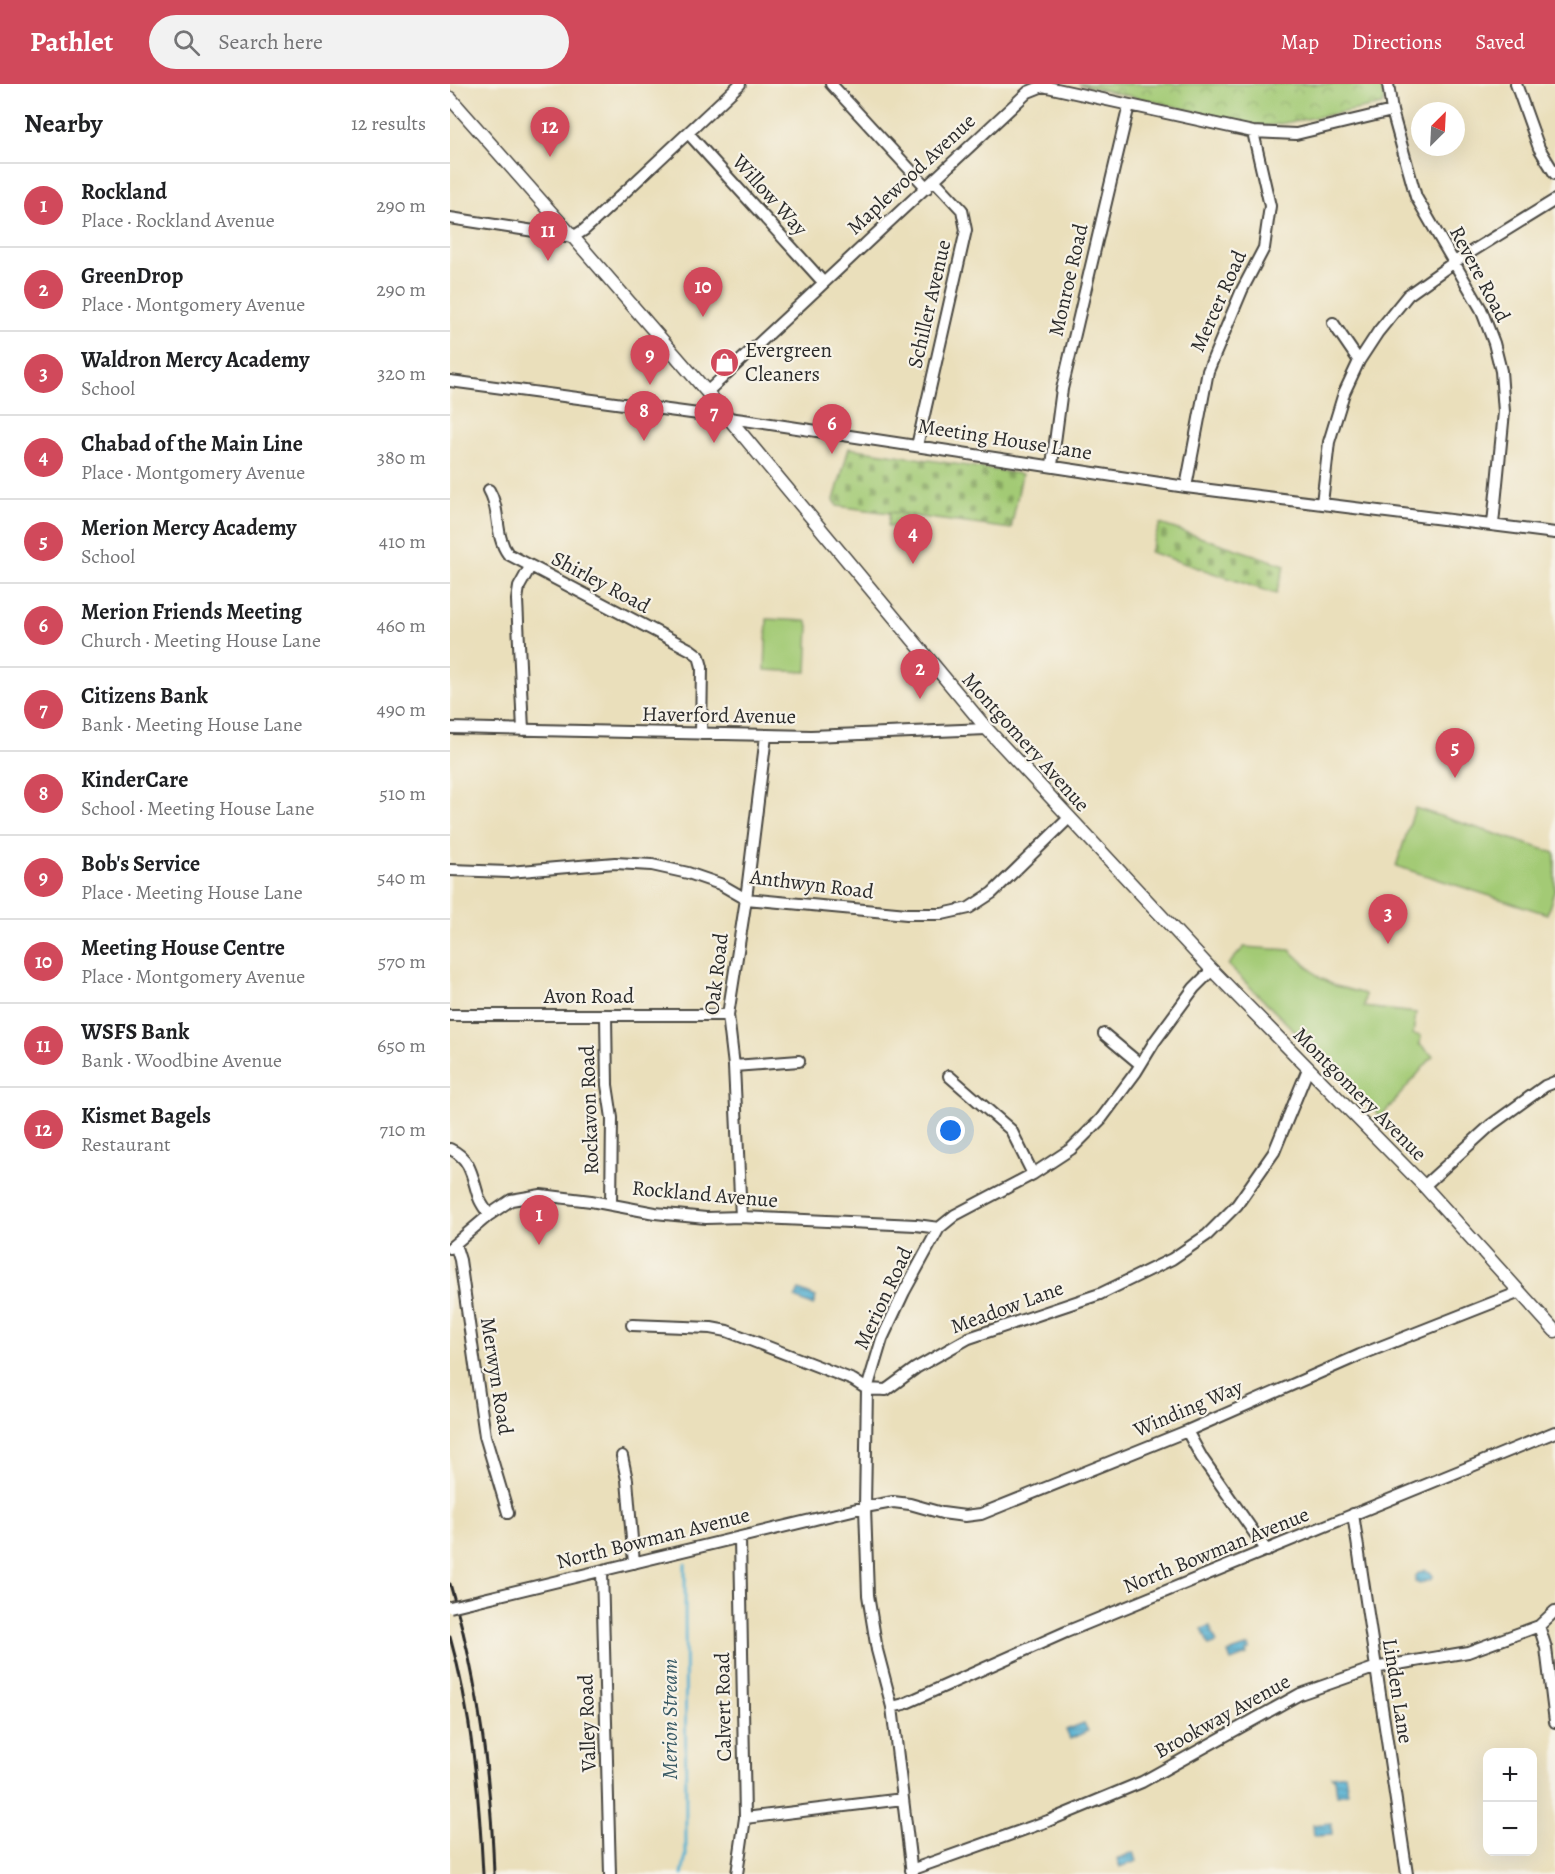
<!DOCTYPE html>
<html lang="en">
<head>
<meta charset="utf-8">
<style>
	:root { --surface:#fff; --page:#f2f2f2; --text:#202124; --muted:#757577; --line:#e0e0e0; --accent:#d1495b }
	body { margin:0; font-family:Alegreya,serif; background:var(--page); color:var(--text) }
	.controls { position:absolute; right:18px; bottom:18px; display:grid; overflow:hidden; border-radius:12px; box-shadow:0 6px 24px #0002 }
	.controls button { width:54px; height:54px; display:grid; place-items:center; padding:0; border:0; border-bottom:2px solid var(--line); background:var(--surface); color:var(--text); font:30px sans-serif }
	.compass { position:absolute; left:961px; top:18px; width:54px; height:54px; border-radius:50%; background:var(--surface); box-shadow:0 6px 24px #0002; rotate:24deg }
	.you { position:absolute; left:501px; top:1047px; width:21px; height:21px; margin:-15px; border:4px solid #fff; border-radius:50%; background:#1a73e8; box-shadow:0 0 0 9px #1a73e833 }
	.badge { display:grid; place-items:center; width:39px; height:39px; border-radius:50%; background:var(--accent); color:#fff; font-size:20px; font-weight:700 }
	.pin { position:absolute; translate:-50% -50px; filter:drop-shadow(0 2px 3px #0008) }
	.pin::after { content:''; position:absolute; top:32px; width:21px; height:18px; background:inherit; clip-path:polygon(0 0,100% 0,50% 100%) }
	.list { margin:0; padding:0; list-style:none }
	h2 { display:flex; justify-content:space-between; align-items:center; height:78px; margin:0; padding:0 24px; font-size:26px }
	h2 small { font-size:20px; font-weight:400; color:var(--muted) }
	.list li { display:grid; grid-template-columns:39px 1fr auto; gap:18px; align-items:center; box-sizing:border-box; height:84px; padding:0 24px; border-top:2px solid var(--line) }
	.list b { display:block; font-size:22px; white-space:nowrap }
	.list p { margin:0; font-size:20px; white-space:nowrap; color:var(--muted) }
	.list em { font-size:20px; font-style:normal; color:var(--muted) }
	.icon { flex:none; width:33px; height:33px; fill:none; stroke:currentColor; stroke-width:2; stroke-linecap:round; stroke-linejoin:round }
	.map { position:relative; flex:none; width:1105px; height:1790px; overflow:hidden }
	header { display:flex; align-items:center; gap:36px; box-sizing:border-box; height:84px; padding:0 30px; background:var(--accent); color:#fff }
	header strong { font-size:28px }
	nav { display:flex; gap:33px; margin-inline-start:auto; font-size:21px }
	.search { width:420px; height:54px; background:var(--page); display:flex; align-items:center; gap:15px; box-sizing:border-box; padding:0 21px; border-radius:33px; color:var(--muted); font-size:22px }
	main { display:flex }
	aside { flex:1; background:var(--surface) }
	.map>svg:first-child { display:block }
	.grass { fill:#a3ca75; stroke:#677a50; stroke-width:1.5 }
	.cemetery { fill:url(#cemetery-stones); stroke:#677a50; stroke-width:1.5 }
	.park { fill:url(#park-crowns); stroke:#677a50; stroke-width:1.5 }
	.water { fill:url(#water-rules); stroke:#406e7e; stroke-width:1.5 }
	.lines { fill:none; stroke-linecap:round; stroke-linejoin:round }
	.stream { stroke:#54b0d2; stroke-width:3 }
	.minor-casing { stroke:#484641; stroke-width:14 }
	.major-casing { stroke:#484641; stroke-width:15 }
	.minor { stroke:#fff; stroke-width:10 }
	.major { stroke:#fff; stroke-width:12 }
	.rail { stroke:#2b2b2b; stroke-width:3 }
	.minor-bridge-casing { stroke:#484641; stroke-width:14; stroke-linecap:butt }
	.minor-bridge { stroke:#fff; stroke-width:10 }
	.labels { text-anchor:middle; stroke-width:4.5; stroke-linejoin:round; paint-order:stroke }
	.street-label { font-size:21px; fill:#2b2b2b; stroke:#f7f3e8 }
	.poi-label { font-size:21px; fill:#2b2b2b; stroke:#f7f3e8; text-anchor:start }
	.water-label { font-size:22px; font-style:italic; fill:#395a65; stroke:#f7f3e8 }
</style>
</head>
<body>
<header>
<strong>Pathlet</strong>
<div class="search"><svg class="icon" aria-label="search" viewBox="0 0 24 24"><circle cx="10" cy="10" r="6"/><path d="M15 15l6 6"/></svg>Search here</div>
<nav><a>Map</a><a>Directions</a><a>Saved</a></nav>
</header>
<main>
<aside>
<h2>Nearby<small>12 results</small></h2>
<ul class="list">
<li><span class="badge">1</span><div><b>Rockland</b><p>Place · Rockland Avenue</p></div><em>290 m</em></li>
<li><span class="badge">2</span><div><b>GreenDrop</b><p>Place · Montgomery Avenue</p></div><em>290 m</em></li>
<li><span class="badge">3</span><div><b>Waldron Mercy Academy</b><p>School</p></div><em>320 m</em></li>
<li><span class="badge">4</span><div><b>Chabad of the Main Line</b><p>Place · Montgomery Avenue</p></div><em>380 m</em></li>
<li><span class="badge">5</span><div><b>Merion Mercy Academy</b><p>School</p></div><em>410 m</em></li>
<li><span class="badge">6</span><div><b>Merion Friends Meeting</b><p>Church · Meeting House Lane</p></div><em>460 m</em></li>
<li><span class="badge">7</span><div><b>Citizens Bank</b><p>Bank · Meeting House Lane</p></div><em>490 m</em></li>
<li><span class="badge">8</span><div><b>KinderCare</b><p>School · Meeting House Lane</p></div><em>510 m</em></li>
<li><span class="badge">9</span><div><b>Bob's Service</b><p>Place · Meeting House Lane</p></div><em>540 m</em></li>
<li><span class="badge">10</span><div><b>Meeting House Centre</b><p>Place · Montgomery Avenue</p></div><em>570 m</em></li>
<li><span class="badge">11</span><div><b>WSFS Bank</b><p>Bank · Woodbine Avenue</p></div><em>650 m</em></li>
<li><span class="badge">12</span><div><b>Kismet Bagels</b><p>Restaurant</p></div><em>710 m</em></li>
</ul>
</aside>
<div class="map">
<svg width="1105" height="1790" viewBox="0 0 1105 1790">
	<defs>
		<pattern id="cemetery-stones" width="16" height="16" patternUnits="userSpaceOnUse" patternTransform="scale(1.5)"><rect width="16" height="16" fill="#a3ca75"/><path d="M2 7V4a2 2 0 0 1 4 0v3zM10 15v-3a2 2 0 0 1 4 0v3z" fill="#85a460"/></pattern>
		<pattern id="park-crowns" width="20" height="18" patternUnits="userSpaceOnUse" patternTransform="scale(1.5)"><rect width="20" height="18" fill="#a3ca75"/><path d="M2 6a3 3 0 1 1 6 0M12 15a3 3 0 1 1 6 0" fill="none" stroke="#85a460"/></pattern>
		<pattern id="water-rules" width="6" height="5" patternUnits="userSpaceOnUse" patternTransform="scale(1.5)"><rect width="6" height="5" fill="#54b0d2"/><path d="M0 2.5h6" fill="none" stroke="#468fab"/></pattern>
	</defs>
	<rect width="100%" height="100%" fill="#f7f3e8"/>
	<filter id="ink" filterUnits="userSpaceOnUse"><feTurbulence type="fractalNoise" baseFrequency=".0167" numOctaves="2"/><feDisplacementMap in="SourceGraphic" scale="12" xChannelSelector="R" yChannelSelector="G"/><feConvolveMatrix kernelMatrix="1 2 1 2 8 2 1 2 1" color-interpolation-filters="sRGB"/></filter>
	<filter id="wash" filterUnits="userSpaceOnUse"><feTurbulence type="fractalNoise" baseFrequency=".008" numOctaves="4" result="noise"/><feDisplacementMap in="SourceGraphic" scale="24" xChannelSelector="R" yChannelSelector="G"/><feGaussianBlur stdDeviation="1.35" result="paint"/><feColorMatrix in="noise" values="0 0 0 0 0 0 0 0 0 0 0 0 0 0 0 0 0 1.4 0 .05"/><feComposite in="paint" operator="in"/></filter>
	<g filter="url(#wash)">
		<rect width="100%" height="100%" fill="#eadfbb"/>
		<!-- grass -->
		<path class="grass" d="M317,535L356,537L359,541L357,588L315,586Z
			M965,724L1105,769V805L1097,830L946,782Z
			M794,863L840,866L870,894L886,902L915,910L914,923L966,929L963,950L971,952L969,960L983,972L931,1033L778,881Z"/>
		<!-- cemetery -->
		<path class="cemetery" d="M399,364L572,390L561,445L387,422L384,416Z
			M710,440L835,481L826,510L700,468Z"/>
		<!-- park -->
		<path class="park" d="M628,0H932L934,17L932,21L813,43Z
			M440,428L462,431L461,440L453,439V444L438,442Z"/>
		<!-- water -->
		<path class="water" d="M349,1206L366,1213L363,1222L345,1214Z
			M975,1486L980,1488L983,1492L982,1495L970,1500L965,1498C965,1490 969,1488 975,1486Z
			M760,1542L767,1559L759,1562L752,1545Z
			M799,1562L800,1566L796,1567L797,1571L781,1577L778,1569Z
			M634,1639L638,1647L620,1655L616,1646Z
			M895,1690L898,1709L887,1711L885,1695L881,1692Z
			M881,1739L882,1751L864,1752L863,1741Z
			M684,1768L687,1777L670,1783L667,1775Z"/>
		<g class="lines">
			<!-- stream -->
			<path class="stream" d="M232,1790L236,1772L235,1480"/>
		</g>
	</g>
	<g filter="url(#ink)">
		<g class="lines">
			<defs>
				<path id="minor" d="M381,0L477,104
					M938,0L942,27L966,113L1031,225L1044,259L1051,287L1054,328L1043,440
					M1066,0L1089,64L1105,90
					M238,49L373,198
					M0,134L123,153L134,146L145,136L290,0
					M883,239L909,277
					M0,297L301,337L736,403L1105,449
					M257,308L578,8L593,2L803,48L846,50L942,27
					M467,362L516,146L512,126L485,97
					M602,381L612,305L679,21
					M736,403L758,287L792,206L814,164L820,122L803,48
					M39,406C51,426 44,451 58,470L241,566L249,572L252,583L251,650
					M872,419L879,358L894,309L909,277L928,248L958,211L1003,179L1105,116
					M0,644L361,652L537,645
					M73,646L67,516L69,503L80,483
					M0,786L59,788L165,779L202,781L238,789L270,800L296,815L457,830H492L519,824L542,809L619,734
					M0,931H278
					M156,931L157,1001L162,1034L161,1121
					M654,950L690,980
					M284,982L349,977
					M499,992L561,1046L583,1090
					M0,1065C22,1075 22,1094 29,1114C31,1120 36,1126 39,1131
					M974,1102L1041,1041L1095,1002L1105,998
					M291,1133L284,982L278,931L296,815L316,652
					M5,1160L10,1176L35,1352L58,1429
					M0,1164L39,1131L61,1116L91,1111L141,1117L205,1129L256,1134L291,1133L466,1141L489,1144
					M182,1241L261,1244L277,1247L403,1296L417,1305L436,1306L466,1284L519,1254L650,1210L722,1175L757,1151L787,1121L824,1068L858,985
					M737,1347L752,1374L817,1467
					M172,1372L177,1396L184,1479
					M903,1430L957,1790
					M152,1487L160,1790
					M25,1517L415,1423L443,1418L460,1420L492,1429L515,1432L531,1430L737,1347L910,1271L1070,1208
					M1089,1542L1096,1564L1105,1638
					M442,1623L454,1620L616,1548L1105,1348
					M295,1734L453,1715
					M461,1786L598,1737L692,1698L850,1610L924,1584L1018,1568L1089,1542L1105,1527
					M287,1790L295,1734L290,1454
					M462,1790L442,1623L427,1566L418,1511L415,1423L417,1305L432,1255L454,1208L489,1144L505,1131L583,1090L621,1065L651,1035L686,988L705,957L744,904L762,886"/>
				<path id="major" d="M0,14L123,153L257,308L537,645L762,886L974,1102L1105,1247"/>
			</defs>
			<!-- minor casing -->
			<use href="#minor" class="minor-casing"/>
			<!-- major casing -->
			<use href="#major" class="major-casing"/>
			<!-- minor -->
			<use href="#minor" class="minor"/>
			<!-- major -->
			<use href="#major" class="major"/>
			<!-- rail -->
			<path class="rail" d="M0,1500C28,1593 41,1693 44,1790
				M0,1553C22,1630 29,1710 33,1790"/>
			<defs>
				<path id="minor-bridge" d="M0,1523L25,1517"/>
			</defs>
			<!-- minor-bridge casing -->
			<use href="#minor-bridge" class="minor-bridge-casing"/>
			<!-- minor-bridge -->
			<use href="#minor-bridge" class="minor-bridge"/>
		</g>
	</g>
	<!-- icons -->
	<defs>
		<symbol id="shop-disc" viewBox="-11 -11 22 22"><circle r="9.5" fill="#d1495b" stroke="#f7f3e8"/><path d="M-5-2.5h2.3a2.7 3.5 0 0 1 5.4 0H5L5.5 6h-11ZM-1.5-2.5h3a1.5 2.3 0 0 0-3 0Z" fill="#fff"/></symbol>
	</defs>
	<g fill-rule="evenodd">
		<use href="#shop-disc" x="258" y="262" width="33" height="33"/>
	</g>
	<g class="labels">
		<!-- street labels -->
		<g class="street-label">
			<text transform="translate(461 90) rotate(-43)" y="7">Maplewood Avenue</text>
			<text transform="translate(320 111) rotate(48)" y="7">Willow Way</text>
			<text transform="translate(1030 190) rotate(62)" y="7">Revere Road</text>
			<text transform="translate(618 196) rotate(-77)" y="7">Monroe Road</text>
			<text transform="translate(768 217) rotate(-66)" y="7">Mercer Road</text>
			<text transform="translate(479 220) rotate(-77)" y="7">Schiller Avenue</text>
			<text transform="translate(555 355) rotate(9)" y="7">Meeting House Lane</text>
			<text transform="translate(151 498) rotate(28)" y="7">Shirley Road</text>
			<text transform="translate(269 631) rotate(1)" y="7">Haverford Avenue</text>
			<text transform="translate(576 658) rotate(48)" y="7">Montgomery Avenue</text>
			<text transform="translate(362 800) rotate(7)" y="7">Anthwyn Road</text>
			<text transform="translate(266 890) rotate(-83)" y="7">Oak Road</text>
			<text x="139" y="919">Avon Road</text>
			<text transform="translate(910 1010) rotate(45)" y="7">Montgomery Avenue</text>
			<text transform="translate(139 1026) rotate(-92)" y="7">Rockavon Road</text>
			<text transform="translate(255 1110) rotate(5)" y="7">Rockland Avenue</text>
			<text transform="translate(433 1214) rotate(-65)" y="7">Merion Road</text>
			<text transform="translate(557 1223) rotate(-20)" y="7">Meadow Lane</text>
			<text transform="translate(47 1292) rotate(81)" y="7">Merwyn Road</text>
			<text transform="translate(738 1324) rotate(-23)" y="7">Winding Way</text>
			<text transform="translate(203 1454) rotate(-14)" y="7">North Bowman Avenue</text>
			<text transform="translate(766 1466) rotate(-22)" y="7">North Bowman Avenue</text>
			<text transform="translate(948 1607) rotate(81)" y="7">Linden Lane</text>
			<text transform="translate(273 1623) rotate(-91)" y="7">Calvert Road</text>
			<text transform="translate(772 1632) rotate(-29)" y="7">Brookway Avenue</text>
			<text transform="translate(137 1639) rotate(-92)" y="7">Valley Road</text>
		</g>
		<!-- poi labels -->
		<g class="poi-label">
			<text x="295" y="273">Evergreen<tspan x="295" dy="24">Cleaners</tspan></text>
		</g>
		<!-- water labels -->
		<g class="water-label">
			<text transform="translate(219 1635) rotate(-90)" y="8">Merion Stream</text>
		</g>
	</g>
</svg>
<div class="controls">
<button>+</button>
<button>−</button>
</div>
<svg class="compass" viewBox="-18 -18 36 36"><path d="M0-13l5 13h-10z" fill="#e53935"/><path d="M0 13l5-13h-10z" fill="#757577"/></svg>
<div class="you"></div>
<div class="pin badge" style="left:89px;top:1161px">1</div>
<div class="pin badge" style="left:470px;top:615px">2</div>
<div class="pin badge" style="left:938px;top:860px">3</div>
<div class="pin badge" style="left:463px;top:480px">4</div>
<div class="pin badge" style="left:1005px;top:694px">5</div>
<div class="pin badge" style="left:382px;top:370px">6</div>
<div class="pin badge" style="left:264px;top:359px">7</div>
<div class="pin badge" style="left:194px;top:357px">8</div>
<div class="pin badge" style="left:200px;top:301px">9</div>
<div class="pin badge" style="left:253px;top:233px">10</div>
<div class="pin badge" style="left:98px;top:177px">11</div>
<div class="pin badge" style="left:100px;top:73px">12</div>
</div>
</main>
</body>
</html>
